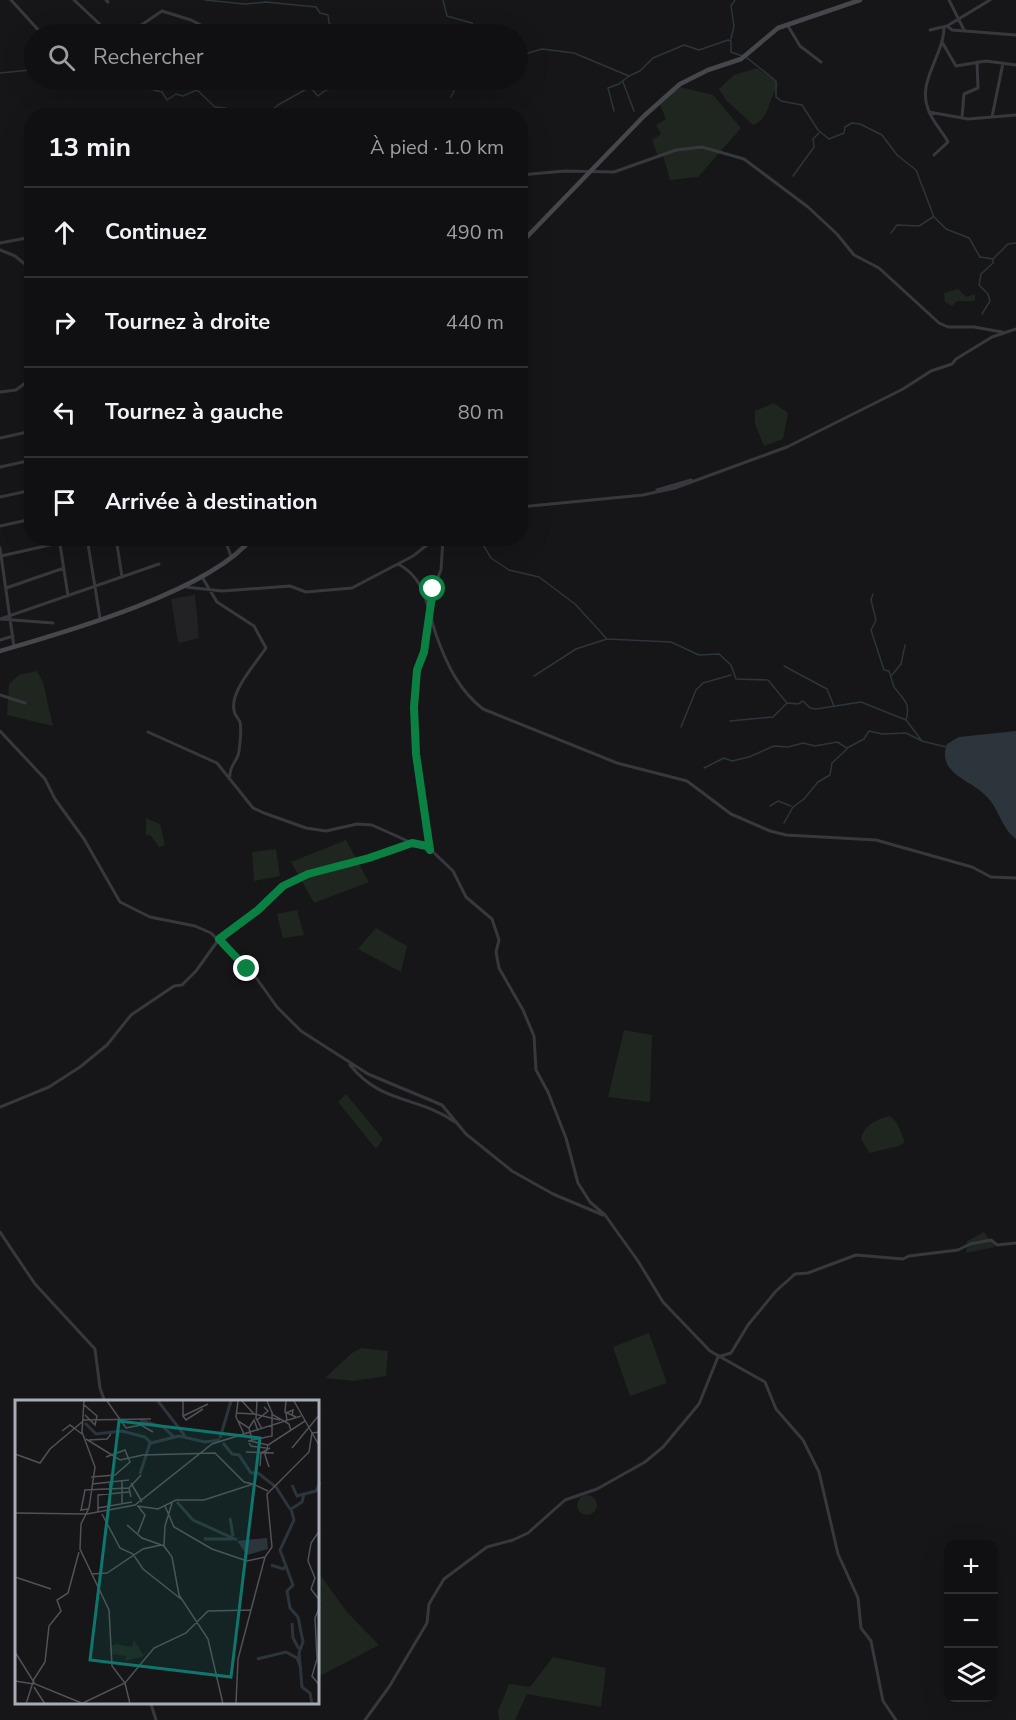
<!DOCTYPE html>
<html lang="fr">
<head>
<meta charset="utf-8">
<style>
	:root { --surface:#101012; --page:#1e1e20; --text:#f1f3f6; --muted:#9c9d9f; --line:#303032 }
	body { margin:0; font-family:"Nunito Sans",sans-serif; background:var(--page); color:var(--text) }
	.controls { position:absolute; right:18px; bottom:18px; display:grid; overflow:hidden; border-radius:12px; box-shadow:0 6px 24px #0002 }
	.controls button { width:54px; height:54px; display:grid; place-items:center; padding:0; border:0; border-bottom:2px solid var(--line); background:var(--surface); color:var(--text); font:30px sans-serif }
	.stop { position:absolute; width:18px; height:18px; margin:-14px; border:4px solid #0b8043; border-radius:50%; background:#fff }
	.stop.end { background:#0b8043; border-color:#fff; box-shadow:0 2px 6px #0008 }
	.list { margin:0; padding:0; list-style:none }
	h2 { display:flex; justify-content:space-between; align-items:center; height:78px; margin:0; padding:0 24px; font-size:26px }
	h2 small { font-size:20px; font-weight:400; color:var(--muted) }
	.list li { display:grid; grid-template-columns:39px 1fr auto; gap:18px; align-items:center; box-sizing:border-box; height:90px; padding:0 24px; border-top:2px solid var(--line) }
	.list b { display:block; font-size:22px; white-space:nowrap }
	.list em { font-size:20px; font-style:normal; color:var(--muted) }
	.icon { flex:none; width:33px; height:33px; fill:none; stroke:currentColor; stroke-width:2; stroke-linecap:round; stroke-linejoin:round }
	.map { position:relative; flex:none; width:1016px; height:1720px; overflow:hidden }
	.search { position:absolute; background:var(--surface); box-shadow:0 6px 24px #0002; left:24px; top:24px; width:504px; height:66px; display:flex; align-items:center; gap:15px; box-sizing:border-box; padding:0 21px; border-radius:33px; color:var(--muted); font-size:22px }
	.panel { position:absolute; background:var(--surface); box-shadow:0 6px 24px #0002; left:24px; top:108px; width:504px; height:438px; border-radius:24px }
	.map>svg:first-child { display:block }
	.built { fill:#222225 }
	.green { fill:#1e261f }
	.water { fill:#2c353c }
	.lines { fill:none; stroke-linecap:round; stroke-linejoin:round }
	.stream { stroke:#2c353c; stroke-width:1.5 }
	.street { stroke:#37383d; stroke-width:3 }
	.secondary { stroke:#45474d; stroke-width:4.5 }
	.route { stroke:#0b8043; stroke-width:8 }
	.inset-river { fill:none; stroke:#2c353c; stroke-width:3 }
	.inset-road { fill:none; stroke:#505258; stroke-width:1.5 }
	.view { fill:#0f766e; fill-opacity:0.15; stroke:#0f766e; stroke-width:3 }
	.inset-edge { fill:none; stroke:#a8adb8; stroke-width:3 }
</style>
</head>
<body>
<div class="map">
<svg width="1016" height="1720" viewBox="0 0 1016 1720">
	<rect width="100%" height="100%" fill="#161618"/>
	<!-- built -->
	<path class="built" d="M195,595L199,638L180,643L178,642L171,599Z"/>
	<!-- green -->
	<path class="green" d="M757,68L776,81L778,86C767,100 771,118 753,125L726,100L719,89L734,75Z
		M680,87L713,95L741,128L698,177L670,180L663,155L658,156L652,140L661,134L656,125L666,119L660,105Z
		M958,289L966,297L975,294V301H957L952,306L945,302L944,293Z
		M774,403L788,413L783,439L764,446L755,424V411Z
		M37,671L43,682L53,726L7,715L9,684L19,675Z
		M146,818L160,824L165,845L159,847L151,836L146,835Z
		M346,840L369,882L314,903L291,862Z
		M276,849L280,876L254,881L252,852Z
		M297,910L304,935L283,938L277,914Z
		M376,928L407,946L401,972L358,949Z
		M624,1030L652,1035L650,1102L608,1097Z
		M346,1094L383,1139L376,1149L338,1102Z
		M890,1116L897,1123L905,1142L899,1146L869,1153L861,1139C864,1125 877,1119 890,1116Z
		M984,1232L995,1247L966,1253L967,1241Z
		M649,1333L667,1383L630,1396L613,1347Z
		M361,1348L388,1351L386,1376L354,1381L325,1378L352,1353Z
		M577 1505a10 10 0 1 1 20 0a10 10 0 1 1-20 0Z
		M318,1572L347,1612L379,1645L318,1677Z
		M553,1657L606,1668L601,1707L527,1694L515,1720H499L498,1711L509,1684L530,1687Z"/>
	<!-- water -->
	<path class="water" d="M1016,731V839C1001,828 999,808 986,796C972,780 936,774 947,744L959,737Z"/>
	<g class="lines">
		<!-- stream -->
		<path class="stream" d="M205,0L245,4L266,2L316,7L320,13L328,15L329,23L339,30L340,34
			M443,0L447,16L472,23L474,31L471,34
			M731,39L734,26L731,6L735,0
			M518,56L542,49L574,53L629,76L640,71L653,58L684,45L699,50L728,40L731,41V52L742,56
			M746,57L776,81V97L781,101L802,105L818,130L829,139L844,133L845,127L852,123L860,124L882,135L897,155L916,170L934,217L946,229L969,238L980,257L993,259L1008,244L1016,243
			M0,73L30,70L34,76
			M86,80L100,88L119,80
			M129,80L137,86L162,92L167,100L176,94L183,96L197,90L215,107L226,108L233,116
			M623,82L634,111
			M451,97L455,89L465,80
			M614,111L608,88L619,84L629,76
			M266,116L278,105L310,87L318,96C336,80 354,88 375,80
			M793,176L814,147L813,139L819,133
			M891,233L897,225L919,226L933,217
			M982,314L990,301L988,294L979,285L981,274L993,263V259
			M479,538L491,558L509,570L539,577L575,604L607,639L671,642L699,655L719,654L731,665L736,679L768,680L787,703L798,704L803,701L810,708L816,709L861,702L906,720L922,741L946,747
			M873,594L871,600L876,620L871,630L884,670L889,671L894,687C904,700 911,703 906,720
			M784,666L827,689L834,706
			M892,675L901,664L905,645
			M534,676L576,649L607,639
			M730,721L773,717L787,703
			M681,727L696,690L703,683L731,675
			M704,768L724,758L732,761L749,757L774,746L788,747L803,743L815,746L837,742L847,748L864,739L869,731L882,734L906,733L922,741
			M770,806L778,801L791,806
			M784,823L793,807L804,799L818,782L830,775L832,763L847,749"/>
		<!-- street -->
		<path class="street" d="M11,0L42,34
			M74,0L107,31L116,34
			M106,0L108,2
			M949,0L964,30
			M788,26L800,46L821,62
			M947,26L952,30L1016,35
			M930,30L947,26L990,0
			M128,34L162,11L191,20L219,34
			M942,42L956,66L986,61L1016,65
			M929,112L968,119L1016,115
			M962,117L964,94L978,88L977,62
			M992,117L1003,63
			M934,155L948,142C942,131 932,121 928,109C917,81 944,55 944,27
			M520,175L565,171L614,172L676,150L702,147L744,159L808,207L837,234L854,255L879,268L939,323L948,327H974L1002,332
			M0,243L32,237
			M0,250L15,256L32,270
			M0,392L16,390L32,378
			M0,438L32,431
			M0,467L32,460
			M657,490L691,480
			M0,497L32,490
			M520,507L643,495L675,488L787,447L903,389L931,371L952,364L956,359L992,337L1016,329
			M0,526L32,519
			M59,538L68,596
			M87,538L100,618
			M116,538L122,577
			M224,538L231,556
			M0,548L14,647
			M1,556L59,543
			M398,564C428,579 427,612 438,640C448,667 460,691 483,709L617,763L687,781L731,814L770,831L786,835L876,840L972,867L991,877L1016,878
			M202,577L217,602L254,626L266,648C256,663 230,691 234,710C234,714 238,718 240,722C242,731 240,742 239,751C238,761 229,766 230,776
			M186,587L222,591L290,586L306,592L352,588L413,556L436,538
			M6,588L64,568
			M431,608L433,589L441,570L443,538
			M429,615L424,652L417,670L414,707L416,754L430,848
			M0,619L159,564
			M1,619L53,623
			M0,640L13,636
			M0,695L25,703
			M0,731L45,779L55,799L84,839L120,902L150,917L195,926L211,933L257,979L277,1007L301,1031L368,1074L442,1105L466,1134L512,1171L553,1194L603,1215
			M148,732L217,763L253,808L264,813L306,828L326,831L357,824L372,825L412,843L427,846L453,871L466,897L492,919L499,940L496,952L499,968L523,1010L534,1036L536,1070L548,1092L566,1138L578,1183L590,1202L605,1215L638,1261L663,1302L710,1351L765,1382L776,1409L803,1440L819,1472L838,1554L858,1598L861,1628L871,1641L883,1701L896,1720
			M350,1065C381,1104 418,1096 455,1122
			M0,1107L49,1087L80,1067L107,1045L131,1015L174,986L182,985L196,971L219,939L258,910L283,886L319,870L369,858L411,843
			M0,1232L35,1284L95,1349L100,1388L105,1402
			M151,1704L156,1720
			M365,1720L389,1687L427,1623L429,1604L444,1579L487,1547L513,1540L528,1533L565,1500L597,1489L645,1462L663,1447L699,1404L718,1357L731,1353L748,1325L776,1291L795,1274L808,1273L856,1255L903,1259L909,1256L958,1250L970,1244L991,1240L997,1245L1016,1243"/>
		<!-- secondary -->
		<path class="secondary" d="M520,244L644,116L680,84L708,70L741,59L778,28L860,0
			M0,651C66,632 210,591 252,538"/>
	</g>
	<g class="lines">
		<!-- route -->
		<path class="route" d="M247,969L219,939L258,910L283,886L308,874L369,858L412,843L427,846L430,850L416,754L414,707L417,670L424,652L433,589"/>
	</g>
	<!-- overview -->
	<g transform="translate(15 1400)">
		<rect width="304" height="304" fill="#161618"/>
		<path d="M119,240L129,256L110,261L111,256L96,254L95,247L101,244L117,247Z" fill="#1e261f"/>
		<path d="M252,138L253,149L232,155L222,141Z" fill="#2c353c"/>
		<path class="inset-river" d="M143,1L170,36M125,20L148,27L159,37M70,23L81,34L107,31L130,37L136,43L164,36L190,42L205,40M205,38L216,1M208,43L217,54L224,55L236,73H243L261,87L275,109M125,74L135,43M277,85L282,96L289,94M162,102L178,120L222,140M215,118L218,136M189,139H218M256,165L268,169L272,165M277,223L278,238L284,249M242,259L271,252L282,258L286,268M297,304L295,293L287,287L284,253L288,242L283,217L275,208L272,191L278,185L265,150L279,120L276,109L287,102L289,94L301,91L305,82"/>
		<path class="inset-road" d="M69,1L67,32L80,67L74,108L66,124L65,149L94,210L97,266L110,283L115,304M92,1L111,28L126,25L138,32M168,1V16L193,4M223,1L221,17L229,34M227,1L239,14L265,20M242,1L241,18L247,29M252,1L258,15L274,24L276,31M271,1L270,12L281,17M279,1L305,47M68,4L82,16L80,25L70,15M221,13L239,14M168,16L171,20L188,9M68,20L136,19M242,20L253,11L249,7M223,21L234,28L237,40M272,21L271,13L278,10L277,16M234,28L239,20L243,31M47,31L55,25L67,34M71,39L105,60L128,55L200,53L229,82L238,84M74,40L92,39L96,34M233,41L257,36V12M235,41L253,45M234,43L236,46L251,48M277,48L305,14M231,52L259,53M0,54L25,63L35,49L67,22M245,66L246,53L255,48M254,67L250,55L253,45L290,21M76,77L100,75L115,62L110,50L91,57M107,81V104M95,83V106M116,83L127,102M77,84L114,80M116,97L114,88L126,75M122,106L143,109L161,100H189L238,84L253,91M150,106L159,127L197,149L232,161L250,157M83,108L117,102M73,109L66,110L70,90L114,88M0,113L72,114L120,105L197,44L286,16M83,113V95L114,92M87,114L105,148L118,154L128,169L166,199M112,125L127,138L149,146L157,157L164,195L193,239L208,304M305,130L296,143L293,161L300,178L296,189L305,201M123,133L130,115L123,106M149,146L150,126L157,103M76,174L92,173L128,149L146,145M0,177L36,189M305,206L300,218L302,259L297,276L305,286M0,252L20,284L69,304M0,281L19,284M19,287L30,304M68,303L110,283L139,248L171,233L193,211L236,210M11,304L19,279L30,262L34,226L46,211L42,200L53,193L64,152M221,304L223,259L250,157L257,147L252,94L294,52L297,33L305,32"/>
		<path class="view" d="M104,21L245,38L216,277L75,260Z"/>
		<rect width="304" height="304" class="inset-edge"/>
	</g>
</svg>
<div class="controls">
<button>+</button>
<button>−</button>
<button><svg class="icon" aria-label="layers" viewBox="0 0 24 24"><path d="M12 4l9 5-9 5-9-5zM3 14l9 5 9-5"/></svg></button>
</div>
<div class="stop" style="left:433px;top:589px"></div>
<div class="stop end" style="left:247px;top:969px"></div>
<div class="search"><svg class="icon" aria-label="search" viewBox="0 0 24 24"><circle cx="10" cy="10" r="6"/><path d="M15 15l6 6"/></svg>Rechercher</div>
<section class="panel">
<h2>13 min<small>À pied · 1.0 km</small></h2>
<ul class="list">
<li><svg class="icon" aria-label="ahead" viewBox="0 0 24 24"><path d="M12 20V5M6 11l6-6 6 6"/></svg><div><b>Continuez</b></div><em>490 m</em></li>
<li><svg class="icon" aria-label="right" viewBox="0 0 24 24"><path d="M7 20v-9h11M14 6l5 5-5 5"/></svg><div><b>Tournez à droite</b></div><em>440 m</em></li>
<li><svg class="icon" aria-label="left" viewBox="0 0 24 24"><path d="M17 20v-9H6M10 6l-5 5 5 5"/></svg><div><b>Tournez à gauche</b></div><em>80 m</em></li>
<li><svg class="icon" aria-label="arrive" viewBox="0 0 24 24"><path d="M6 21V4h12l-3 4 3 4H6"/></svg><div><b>Arrivée à destination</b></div></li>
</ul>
</section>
</div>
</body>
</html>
